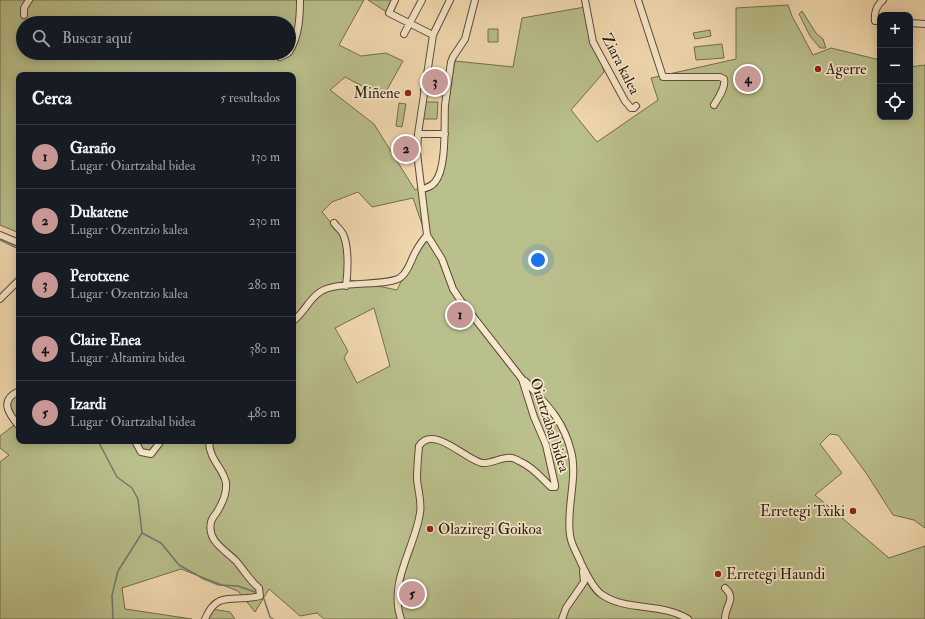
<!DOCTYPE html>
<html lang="es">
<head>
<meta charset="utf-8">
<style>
	:root { --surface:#171b24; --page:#242831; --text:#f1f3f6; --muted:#9ea1a6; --line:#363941; --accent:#c59692 }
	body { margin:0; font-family:"IM FELL Double Pica",serif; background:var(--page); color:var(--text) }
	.controls { position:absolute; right:12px; top:12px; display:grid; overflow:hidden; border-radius:8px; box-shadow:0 2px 10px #0003 }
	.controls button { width:36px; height:36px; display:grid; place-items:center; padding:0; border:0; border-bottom:1px solid var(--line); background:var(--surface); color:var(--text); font:20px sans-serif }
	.you { position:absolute; left:538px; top:260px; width:14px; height:14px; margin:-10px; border:3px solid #fff; border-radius:50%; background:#1a73e8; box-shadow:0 0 0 6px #1a73e833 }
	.badge { display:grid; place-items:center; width:26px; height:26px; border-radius:50%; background:var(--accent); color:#111; font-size:13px; font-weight:700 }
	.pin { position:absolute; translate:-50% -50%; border:2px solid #fff; box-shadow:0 1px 4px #0006 }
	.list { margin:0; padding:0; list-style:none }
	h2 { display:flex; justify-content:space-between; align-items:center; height:52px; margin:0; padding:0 16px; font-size:17px }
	h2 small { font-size:13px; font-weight:400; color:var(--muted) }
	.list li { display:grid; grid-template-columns:26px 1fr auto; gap:12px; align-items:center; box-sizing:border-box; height:64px; padding:0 16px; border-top:1px solid var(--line) }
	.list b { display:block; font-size:15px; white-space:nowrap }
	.list p { margin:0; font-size:13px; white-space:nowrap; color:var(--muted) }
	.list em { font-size:13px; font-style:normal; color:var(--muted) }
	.icon { flex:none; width:22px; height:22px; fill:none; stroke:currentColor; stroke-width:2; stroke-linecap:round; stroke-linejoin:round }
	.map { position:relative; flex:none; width:925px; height:619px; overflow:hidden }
	.search { position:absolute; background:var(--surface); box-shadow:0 2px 10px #0003; left:16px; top:16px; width:280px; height:44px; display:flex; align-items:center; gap:10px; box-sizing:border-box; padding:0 14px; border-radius:22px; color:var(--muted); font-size:15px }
	.panel { position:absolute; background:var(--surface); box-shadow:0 2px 10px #0003; left:16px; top:72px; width:280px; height:372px; border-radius:8px }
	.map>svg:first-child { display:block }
	.green { fill:#bac08c; stroke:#726e4c; fill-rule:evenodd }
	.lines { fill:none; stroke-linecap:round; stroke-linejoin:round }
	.stream { stroke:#6f7a70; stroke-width:1.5 }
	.minor-casing { stroke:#5c4c34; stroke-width:8 }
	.minor { stroke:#f7e7cc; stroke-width:6 }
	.poi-dot { fill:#8f2418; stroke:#f7e7cc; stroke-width:1.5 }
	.labels { text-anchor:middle; stroke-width:3.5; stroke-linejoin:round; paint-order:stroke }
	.street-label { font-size:15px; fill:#291c0b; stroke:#f7e7cc }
	.poi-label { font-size:15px; fill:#291c0b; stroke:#f7e7cc; text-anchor:start }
</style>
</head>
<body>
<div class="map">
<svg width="925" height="619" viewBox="0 0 925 619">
	<rect width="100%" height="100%" fill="#f3dab1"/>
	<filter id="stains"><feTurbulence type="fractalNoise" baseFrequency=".005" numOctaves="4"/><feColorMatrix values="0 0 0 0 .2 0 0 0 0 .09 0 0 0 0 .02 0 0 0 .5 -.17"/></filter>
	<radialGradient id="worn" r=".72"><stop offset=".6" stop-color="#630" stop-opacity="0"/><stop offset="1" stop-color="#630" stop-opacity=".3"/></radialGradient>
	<!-- green -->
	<path class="green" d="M0,0H364L339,45L361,56L386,53L403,61L383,97L345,77L330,90L374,124L415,190L443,175L445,118L455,61L513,67L522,18L585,7L604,72L571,110L597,142L658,100L651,78L736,59V8L788,5L792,16L813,55L831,48L880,60V117H910V67L925,65V528L914,520L893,515L866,473L838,435L830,434L820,444L842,473L815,495L889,558L925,546V619H324L317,613L300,616L269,589L255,612L238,591L181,569L122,588L125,609L192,619H0V462L9,455L0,448V436L18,422L7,402L19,393V441H293V75H19V248L17,232L0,225ZM23,23H289V53H23ZM358,192L372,207L413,198L425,233L397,290L350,280L347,242L322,212L332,202ZM374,308L390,366L357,383L344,358L348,351L335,328Z
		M368,0H395L388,13Z
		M802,11L816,33L823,39L826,48H820L810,36L799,14Z
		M488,29H498V42H488Z
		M710,30L711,36L695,39L693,33Z
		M722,44L724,58L696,60L694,47Z
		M425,102H438L437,119H422Z
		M399,103L406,104L402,127L396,126Z
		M212,609L230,612L235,619H202Z"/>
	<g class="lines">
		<!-- stream -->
		<path class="stream" d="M0,240L19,249
			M98,441L117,477L132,488L138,499L142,533L118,571L112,595L113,619
			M142,533L161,543L179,565L204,579L219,585L238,586L255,592
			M264,599L270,617L273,619"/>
		<defs>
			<path id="minor" d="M395,0L389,13L433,35
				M585,0L593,42L625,101L631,108H634L636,106
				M638,0L663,77H720L724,79C726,88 718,98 714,105
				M24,15V8L29,0
				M880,21H875C874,12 876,6 883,0
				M910,23L925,24
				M404,34L422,0
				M289,52C299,37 300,17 300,0
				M280,57L288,53
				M424,90L447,93
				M418,134H445
				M422,189C427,188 432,186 435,182C447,168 444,124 445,105C447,91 449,77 451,62L453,57L465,39L475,0
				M334,223C337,227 341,230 343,234C349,247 348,271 346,286
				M0,235L19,243
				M0,299L19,280
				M293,321C304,313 309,299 320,292C337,280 390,287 401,277C409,271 411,259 416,251C419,245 423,240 427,235
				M525,381C546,404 563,419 571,451C578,477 566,508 570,535C571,545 578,555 581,563C586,573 592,587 601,594C626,612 661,602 688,619
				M19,391C0,400 7,412 19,426
				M135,441L141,452L151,454L161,441
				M205,619C218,589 233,603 260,596L259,588C249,580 244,570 236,561C224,549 207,541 211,522C212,518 215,515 217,512C222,504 227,493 226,483C224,469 209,460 209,441
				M401,619C388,582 415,548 420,513C422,501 418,491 417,479C417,468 418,457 419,446C433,424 466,460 482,463C492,464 503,456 512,458C515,458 518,461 521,462C534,468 540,477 551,487H555V485L546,445L534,417L522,379L461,301L453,289L442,259L427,235L417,153L418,134L433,35L450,0
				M562,619L566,608L584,582L583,571
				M725,619C725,605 737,599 725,588"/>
		</defs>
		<!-- minor casing -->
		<use href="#minor" class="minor-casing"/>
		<!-- minor -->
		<use href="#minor" class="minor"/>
	</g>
	<!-- markers -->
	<g class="poi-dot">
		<circle cx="818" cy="69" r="4"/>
		<circle cx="408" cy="93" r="4"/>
		<circle cx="853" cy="511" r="4"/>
		<circle cx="430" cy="529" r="4"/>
		<circle cx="718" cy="574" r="4"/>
	</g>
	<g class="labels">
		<!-- street labels -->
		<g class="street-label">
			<text transform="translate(621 64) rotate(63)" y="5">Ziara kalea</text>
			<text transform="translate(550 425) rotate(72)" y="5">Oiartzabal bidea</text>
		</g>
		<!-- poi labels -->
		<g class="poi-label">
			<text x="826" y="74">Agerre</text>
			<text x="400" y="98" text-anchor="end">Miñene</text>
			<text x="845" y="516" text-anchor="end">Erretegi Txiki</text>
			<text x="438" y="534">Olaziregi Goikoa</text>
			<text x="726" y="579">Erretegi Haundi</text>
		</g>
	</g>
	<rect width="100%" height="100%" filter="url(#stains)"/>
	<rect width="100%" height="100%" fill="url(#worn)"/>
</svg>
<div class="controls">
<button>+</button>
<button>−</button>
<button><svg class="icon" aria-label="locate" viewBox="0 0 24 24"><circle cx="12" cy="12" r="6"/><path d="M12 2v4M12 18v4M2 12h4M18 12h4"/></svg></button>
</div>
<div class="you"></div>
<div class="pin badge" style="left:460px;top:315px">1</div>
<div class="pin badge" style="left:406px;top:149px">2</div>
<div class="pin badge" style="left:435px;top:82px">3</div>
<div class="pin badge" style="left:748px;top:79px">4</div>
<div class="pin badge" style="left:412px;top:594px">5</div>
<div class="search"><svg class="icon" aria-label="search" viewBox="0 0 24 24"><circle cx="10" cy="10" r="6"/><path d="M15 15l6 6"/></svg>Buscar aquí</div>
<section class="panel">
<h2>Cerca<small>5 resultados</small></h2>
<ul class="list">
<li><span class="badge">1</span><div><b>Garaño</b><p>Lugar · Oiartzabal bidea</p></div><em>130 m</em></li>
<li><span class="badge">2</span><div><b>Dukatene</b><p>Lugar · Ozentzio kalea</p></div><em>230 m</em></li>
<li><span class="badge">3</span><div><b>Perotxene</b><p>Lugar · Ozentzio kalea</p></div><em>280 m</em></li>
<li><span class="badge">4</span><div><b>Claire Enea</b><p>Lugar · Altamira bidea</p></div><em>380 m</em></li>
<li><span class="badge">5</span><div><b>Izardi</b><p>Lugar · Oiartzabal bidea</p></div><em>480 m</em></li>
</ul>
</section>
</div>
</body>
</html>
